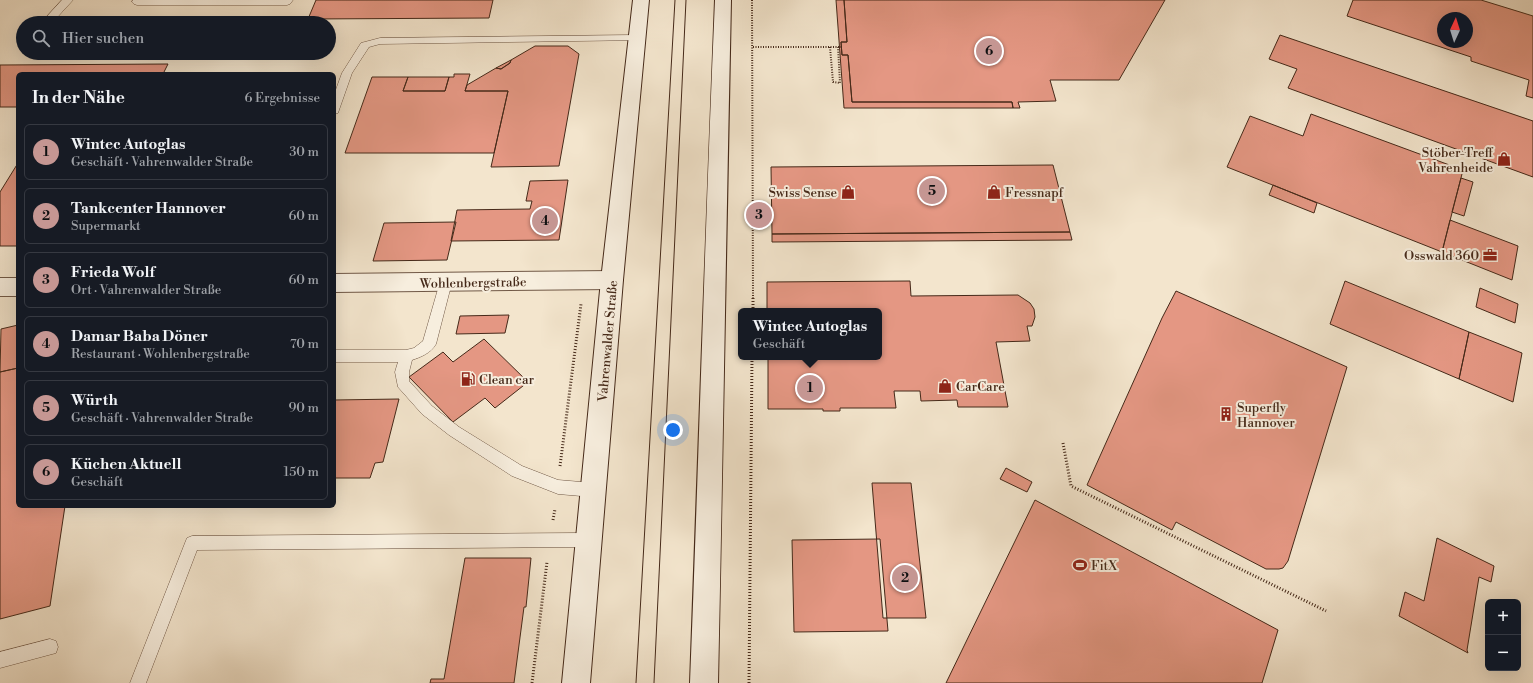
<!DOCTYPE html>
<html lang="de">
<head>
<meta charset="utf-8">
<style>
	:root { --surface:#171b24; --page:#242831; --text:#f1f3f6; --muted:#9ea1a6; --line:#363941; --accent:#c59692 }
	body { margin:0; font-family:"Libre Bodoni",serif; background:var(--page); color:var(--text) }
	.controls { position:absolute; right:12px; bottom:12px; display:grid; overflow:hidden; border-radius:6px; box-shadow:0 4px 16px #0002 }
	.controls button { width:36px; height:36px; display:grid; place-items:center; padding:0; border:0; border-bottom:1px solid var(--line); background:var(--surface); color:var(--text); font:20px sans-serif }
	.compass { position:absolute; left:1437px; top:12px; width:36px; height:36px; border-radius:50%; background:var(--surface); box-shadow:0 4px 16px #0002; rotate:4deg }
	.you { position:absolute; left:673px; top:430px; width:14px; height:14px; margin:-10px; border:3px solid #fff; border-radius:50%; background:#1a73e8; box-shadow:0 0 0 6px #1a73e833 }
	.badge { display:grid; place-items:center; width:26px; height:26px; border-radius:50%; background:var(--accent); color:#111; font-size:13px; font-weight:700 }
	.pin { position:absolute; translate:-50% -50%; border:2px solid #fff; box-shadow:0 1px 4px #0006 }
	.popup { position:absolute; left:738px; top:308px; width:144px; height:52px; box-sizing:border-box; display:grid; place-content:center; border-radius:6px; background:var(--surface); filter:drop-shadow(0 1px 3px #0005); font-size:13px; white-space:nowrap; color:var(--muted) }
	.popup b { font-size:15px; color:var(--text) }
	.popup::after { content:''; position:absolute; left:50%; top:100%; margin-left:-8px; border:8px solid transparent; border-top-color:var(--surface) }
	.list { margin:0; padding:0; list-style:none }
	h2 { display:flex; justify-content:space-between; align-items:center; height:52px; margin:0; padding:0 16px; font-size:17px }
	h2 small { font-size:13px; font-weight:400; color:var(--muted) }
	.list li { display:grid; grid-template-columns:26px 1fr auto; gap:12px; align-items:center; box-sizing:border-box; height:56px; margin:0 8px 8px; padding:0 8px; border:1px solid var(--line); border-radius:6px }
	.list b { display:block; font-size:15px; white-space:nowrap }
	.list p { margin:0; font-size:13px; white-space:nowrap; color:var(--muted) }
	.list em { font-size:13px; font-style:normal; color:var(--muted) }
	.icon { flex:none; width:22px; height:22px; fill:none; stroke:currentColor; stroke-width:2; stroke-linecap:round; stroke-linejoin:round }
	.map { position:relative; flex:none; width:1533px; height:683px; overflow:hidden }
	.search { position:absolute; background:var(--surface); box-shadow:0 4px 16px #0002; left:16px; top:16px; width:320px; height:44px; display:flex; align-items:center; gap:10px; box-sizing:border-box; padding:0 14px; border-radius:22px; color:var(--muted); font-size:15px }
	.panel { position:absolute; background:var(--surface); box-shadow:0 4px 16px #0002; left:16px; top:72px; width:320px; height:436px; border-radius:6px }
	.map>svg:first-child { display:block }
	.building { fill:#e49783; stroke:#452919; fill-rule:evenodd }
	.lines { fill:none; stroke-linecap:round; stroke-linejoin:round }
	.lane-casing { stroke:#705846; stroke-width:1 }
	.street-casing { stroke:#705846; stroke-width:2 }
	.secondary-casing { stroke:#452919; stroke-width:2 }
	.path-far1 { stroke:#452919; stroke-width:2; stroke-dasharray:1 1.5; stroke-linecap:butt }
	.path { stroke:#452919; stroke-width:3; stroke-dasharray:1 2; stroke-linecap:butt }
	.lane { fill:#f7eede; fill-rule:evenodd }
	.street { fill:#f7eede; fill-rule:evenodd }
	.secondary { fill:#f7eede; fill-rule:evenodd }
	.tram { stroke:#452919; stroke-width:1 }
	.labels { text-anchor:middle; stroke-width:4; stroke-linejoin:round; paint-order:stroke }
	.poi-label { font-size:13px; fill:#452919; stroke:#f7eede; text-anchor:start }
	.street-label { font-size:13px; fill:#452919; stroke:#f7eede }
</style>
</head>
<body>
<div class="map">
<svg width="1533" height="683" viewBox="0 0 1533 683">
	<rect width="100%" height="100%" fill="#f3e5cd"/>
	<filter id="stains"><feTurbulence type="fractalNoise" baseFrequency=".005" numOctaves="4"/><feColorMatrix values="0 0 0 0 .2 0 0 0 0 .09 0 0 0 0 .02 0 0 0 .5 -.17"/></filter>
	<radialGradient id="worn" r=".72"><stop offset=".6" stop-color="#630" stop-opacity="0"/><stop offset="1" stop-color="#630" stop-opacity=".3"/></radialGradient>
	<!-- building -->
	<path class="building" d="M316,0H493L489,18L308,19Z
		M836,0H844L847,42H841L842,55H848L852,102H1012L1013,108H844Z
		M844,0H1165L1119,80H1050L1056,101L1018,102L1020,108H1013L1012,102H852L848,55H842L841,42H847Z
		M1353,0H1481L1533,16V98L1526,96L1529,80L1471,61V57L1347,16ZM1443,18H1467V42H1443Z
		M1280,35L1533,121V177L1288,88L1297,69L1269,59Z
		M535,46H568L579,54L559,166L491,167L508,91H465L467,85L496,68L501,69L510,63L511,60Z
		M511,60L510,63L501,69L496,68Z
		M168,64L163,74H18V107H0V65Z
		M454,74H470L465,91H508L494,153H345L372,77H408L403,91H445L449,77H454Z
		M408,77H449L445,91H403Z
		M1311,114L1463,170L1442,252L1227,167L1250,116L1303,136Z
		M18,163V246H0V192Z
		M1053,165L1070,232L772,234L771,167Z
		M1461,178L1473,182L1464,216L1452,212Z
		M568,180L559,240L451,241L457,210L530,209L532,201H526L530,181Z
		M1273,185L1317,203L1314,213L1269,195Z
		M1450,220L1518,246L1512,280L1442,252Z
		M456,222L447,260L373,261L384,223Z
		M1070,232L1072,240L772,242V234Z
		M910,281L911,296L1018,295L1030,303L1034,309L1035,317L1032,326H1027L1030,341L996,342L1008,407H958L957,400L921,401L920,391H894L896,408H840V411H823V409H768V357H879V311H767V282Z
		M1345,281L1469,332L1459,379L1330,324Z
		M1480,288L1518,304L1515,323L1476,307Z
		M1176,291L1347,367L1288,561L1283,568L1279,569H1266L1176,522L1172,530L1087,485L1162,318Z
		M509,315L505,333L456,334L460,316Z
		M18,325V368L0,372L1,329Z
		M1469,332L1522,353L1513,402L1459,379Z
		M484,339L528,382L495,408L485,398L453,422L409,377L443,352L453,362Z
		M18,368V506H65L50,606L0,619V372Z
		M399,399L383,462L375,463L370,478H334V400Z
		M1006,468L1032,482L1027,492L1000,479Z
		M872,483H911L926,618H883Z
		M1035,500L1278,630L1262,683H946Z
		M1437,538L1494,566L1491,582L1479,577L1467,650L1468,653L1399,616L1405,592L1424,601Z
		M880,539L888,631L794,632L792,540Z
		M465,558H531L526,607H524L514,683H430L431,679H444Z"/>
	<g class="lines">
		<defs>
			<path id="lane" d="M62,0H73L52,23H41Z
				M133,0H293L290,4L287,5H137L134,4L132,2Z
				M638,35L642,36L643,38L642,40L380,44L369,47L352,73L339,110L338,113L334,114V95L342,73L361,43L380,38Z
				M446,277L450,278L452,282L436,344C431,353 421,357 412,360L409,372V381L432,406L459,427L522,466L558,480L593,483L598,485L600,490L598,495L593,497L558,494L512,476L449,435L422,414L398,387L395,372L398,362H334V350H406L414,348L423,341L440,282L442,278Z
				M589,533L594,535L596,540L594,545L589,547L197,550L146,683H130L185,543L187,538L192,536Z
				M50,639L56,641L58,647L56,653L0,668V652Z"/>
			<path id="street" d="M612,271L619,274L623,280L619,286L612,289L334,292V274Z
				M0,278H18V296H0Z"/>
			<path id="secondary" d="M633,0H649L623,280L590,683H562L601,280Z
				M715,0H731C726,228 723,455 718,683H690C699,455 705,228 715,0Z"/>
		</defs>
		<!-- lane casing -->
		<use href="#lane" class="lane-casing"/>
		<!-- street casing -->
		<use href="#street" class="street-casing"/>
		<!-- secondary casing -->
		<use href="#secondary" class="secondary-casing"/>
		<!-- path-far1 -->
		<path class="path-far1" d="M752,0L753,299
			M753,47H842
			M830,47L833,82L840,83L838,47"/>
		<!-- path -->
		<path class="path" d="M753,298V311
			M1063,443L1071,486L1326,611
			M560,466L581,304
			M553,520L555,509
			M532,683L547,562
			M749,683L752,357"/>
		<!-- lane -->
		<use href="#lane" class="lane"/>
		<!-- street -->
		<use href="#street" class="street"/>
		<!-- secondary -->
		<use href="#secondary" class="secondary"/>
		<!-- tram -->
		<path class="tram" d="M636,683L675,0
			M654,683L686,0"/>
	</g>
	<!-- icons -->
	<defs>
		<symbol id="shop-bare" viewBox="-9 -9 18 18"><path d="M-5-2.5h2.3a2.7 3.5 0 0 1 5.4 0H5L5.5 6h-11ZM-1.5-2.5h3a1.5 2.3 0 0 0-3 0Z" fill="#8f2418" stroke="#f7eede" stroke-width="2.5" paint-order="stroke"/></symbol>
		<symbol id="office-bare" viewBox="-9 -9 18 18"><path d="M-6-3h4V-5.5h4V-3h4V5H-6ZM-1-4.5V-3h2v-1.5ZM-6 0V1H6V0Z" fill="#8f2418" stroke="#f7eede" stroke-width="2.5" paint-order="stroke"/></symbol>
		<symbol id="fuel-bare" viewBox="-9 -9 18 18"><path d="M-5.5-6h7V0h2V4h1.3V-2.5L3-4.5l.8-.8L6-3V5H2.5V1h-1V6h-7ZM-4.2-4.7v3.2H.2V-4.7Z" fill="#8f2418" stroke="#f7eede" stroke-width="2.5" paint-order="stroke"/></symbol>
		<symbol id="building-bare" viewBox="-9 -9 18 18"><path d="M-4-6H4V6H1V3H-1V6H-4ZM-2.5-4.3h1.7v1.8h-1.7ZM.8-4.3h1.7v1.8H.8ZM-2.5-1h1.7V.8h-1.7ZM.8-1h1.7V.8H.8Z" fill="#8f2418" stroke="#f7eede" stroke-width="2.5" paint-order="stroke"/></symbol>
		<symbol id="stadium-bare" viewBox="-9 -9 18 18"><path d="M0-5a6.5 5 0 1 0 0 10a6.5 5 0 1 0 0-10ZM-3.5-1.8h7v3.6h-7Z" fill="#8f2418" stroke="#f7eede" stroke-width="2.5" paint-order="stroke"/></symbol>
	</defs>
	<g fill-rule="evenodd">
		<use href="#shop-bare" x="1494" y="149" width="20" height="20"/>
		<use href="#shop-bare" x="838" y="182" width="20" height="20"/>
		<use href="#shop-bare" x="984" y="182" width="20" height="20"/>
		<use href="#office-bare" x="1480" y="245" width="20" height="20"/>
		<use href="#fuel-bare" x="458" y="369" width="20" height="20"/>
		<use href="#shop-bare" x="935" y="376" width="20" height="20"/>
		<use href="#building-bare" x="1216" y="404" width="20" height="20"/>
		<use href="#stadium-bare" x="1070" y="555" width="20" height="20"/>
	</g>
	<g class="labels">
		<!-- poi labels -->
		<g class="poi-label">
			<text x="1493" y="157" text-anchor="end">Stöber-Treff<tspan x="1493" dy="15">Vahrenheide</tspan></text>
			<text x="837" y="197" text-anchor="end">Swiss Sense</text>
			<text x="1005" y="197">Fressnapf</text>
			<text x="1479" y="260" text-anchor="end">Osswald 360</text>
			<text x="479" y="384">Clean car</text>
			<text x="956" y="391">CarCare</text>
			<text x="1237" y="412">Superfly<tspan x="1237" dy="15">Hannover</tspan></text>
			<text x="1091" y="570">FitX</text>
		</g>
		<!-- street labels -->
		<g class="street-label">
			<text transform="translate(473 282) rotate(-1)" y="5">Wohlenbergstraße</text>
			<text transform="translate(607 341) rotate(-85)" y="5">Vahrenwalder Straße</text>
		</g>
	</g>
	<rect width="100%" height="100%" filter="url(#stains)"/>
	<rect width="100%" height="100%" fill="url(#worn)"/>
</svg>
<div class="controls">
<button>+</button>
<button>−</button>
</div>
<svg class="compass" viewBox="-18 -18 36 36"><path d="M0-13l5 13h-10z" fill="#e53935"/><path d="M0 13l5-13h-10z" fill="#9ea1a6"/></svg>
<div class="you"></div>
<div class="pin badge" style="left:810px;top:388px">1</div>
<div class="popup"><b>Wintec Autoglas</b>Geschäft</div>
<div class="pin badge" style="left:905px;top:578px">2</div>
<div class="pin badge" style="left:759px;top:215px">3</div>
<div class="pin badge" style="left:545px;top:221px">4</div>
<div class="pin badge" style="left:932px;top:191px">5</div>
<div class="pin badge" style="left:989px;top:51px">6</div>
<div class="search"><svg class="icon" aria-label="search" viewBox="0 0 24 24"><circle cx="10" cy="10" r="6"/><path d="M15 15l6 6"/></svg>Hier suchen</div>
<section class="panel">
<h2>In der Nähe<small>6 Ergebnisse</small></h2>
<ul class="list">
<li><span class="badge">1</span><div><b>Wintec Autoglas</b><p>Geschäft · Vahrenwalder Straße</p></div><em>30 m</em></li>
<li><span class="badge">2</span><div><b>Tankcenter Hannover</b><p>Supermarkt</p></div><em>60 m</em></li>
<li><span class="badge">3</span><div><b>Frieda Wolf</b><p>Ort · Vahrenwalder Straße</p></div><em>60 m</em></li>
<li><span class="badge">4</span><div><b>Damar Baba Döner</b><p>Restaurant · Wohlenbergstraße</p></div><em>70 m</em></li>
<li><span class="badge">5</span><div><b>Würth</b><p>Geschäft · Vahrenwalder Straße</p></div><em>90 m</em></li>
<li><span class="badge">6</span><div><b>Küchen Aktuell</b><p>Geschäft</p></div><em>150 m</em></li>
</ul>
</section>
</div>
</body>
</html>
